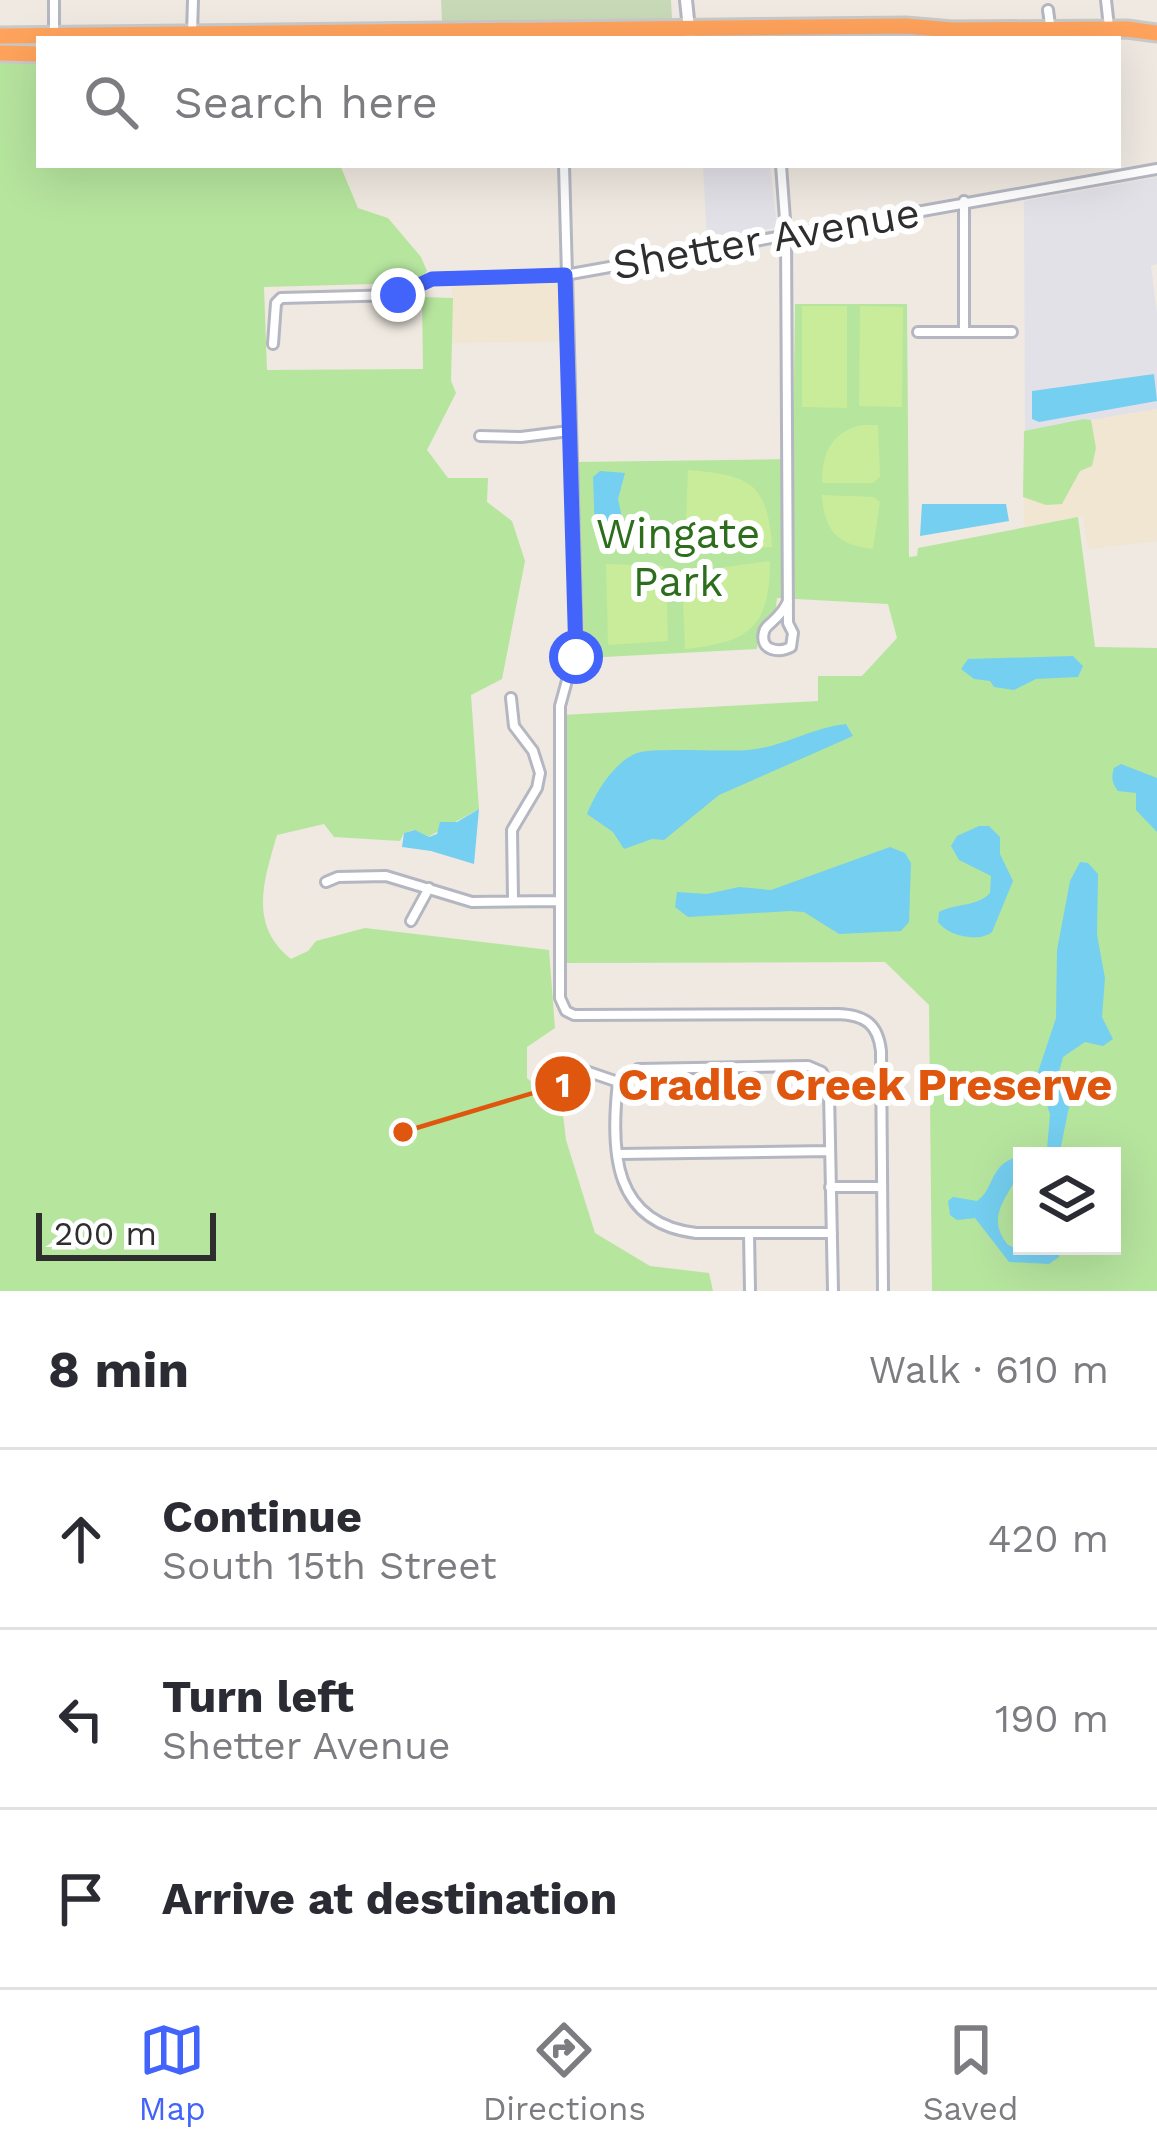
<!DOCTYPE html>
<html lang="en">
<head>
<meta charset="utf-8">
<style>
	:root { --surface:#fff; --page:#f7f7f7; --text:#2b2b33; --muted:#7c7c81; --line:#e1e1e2; --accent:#4264fb }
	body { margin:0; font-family:"Work Sans",sans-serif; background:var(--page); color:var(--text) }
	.controls { position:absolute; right:36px; bottom:36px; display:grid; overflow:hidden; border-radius:0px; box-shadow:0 12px 48px #0002 }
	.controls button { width:108px; height:108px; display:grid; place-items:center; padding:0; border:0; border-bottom:3px solid var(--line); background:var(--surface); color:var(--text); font:60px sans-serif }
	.scale { position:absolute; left:36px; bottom:30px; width:180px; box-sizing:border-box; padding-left:12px; border:6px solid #2e2e2e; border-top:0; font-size:33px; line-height:42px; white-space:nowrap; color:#2e2e2e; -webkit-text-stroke:9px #fff; paint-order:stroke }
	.stop { position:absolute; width:36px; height:36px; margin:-27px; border:9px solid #4264fb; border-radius:50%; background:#fff }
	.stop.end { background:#4264fb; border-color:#fff; box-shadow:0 3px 12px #0008 }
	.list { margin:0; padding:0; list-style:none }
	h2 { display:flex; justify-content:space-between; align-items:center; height:156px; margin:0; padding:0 48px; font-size:51px }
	h2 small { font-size:39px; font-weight:400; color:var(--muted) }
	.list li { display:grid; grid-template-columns:78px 1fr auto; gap:36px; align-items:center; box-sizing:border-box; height:180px; padding:0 48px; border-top:3px solid var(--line) }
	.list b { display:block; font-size:45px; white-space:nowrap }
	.list p { margin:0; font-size:39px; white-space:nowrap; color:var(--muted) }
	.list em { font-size:39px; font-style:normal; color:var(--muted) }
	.icon { flex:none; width:66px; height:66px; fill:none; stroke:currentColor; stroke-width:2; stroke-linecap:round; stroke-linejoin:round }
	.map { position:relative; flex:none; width:1157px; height:1291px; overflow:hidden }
	.search { position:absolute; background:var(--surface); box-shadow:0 12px 48px #0002; left:36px; right:36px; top:36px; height:132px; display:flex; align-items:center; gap:30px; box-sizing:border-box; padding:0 42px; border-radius:0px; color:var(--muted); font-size:45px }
	.sheet { height:696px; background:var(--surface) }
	nav { display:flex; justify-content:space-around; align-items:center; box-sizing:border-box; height:168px; border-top:3px solid var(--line); background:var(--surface); font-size:33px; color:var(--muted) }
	nav a { display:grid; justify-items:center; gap:6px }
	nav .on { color:var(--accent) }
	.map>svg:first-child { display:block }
	.industrial { fill:#e3e1e8 }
	.education { fill:#f0e6d1 }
	.green { fill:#b6e59e; fill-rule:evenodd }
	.cemetery { fill:#c8d9b8 }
	.pitch { fill:#c9ec9a }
	.water { fill:#75cff0 }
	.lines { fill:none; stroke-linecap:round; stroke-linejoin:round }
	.street-casing { stroke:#b4b7c1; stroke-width:14 }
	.secondary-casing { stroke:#b4b7c1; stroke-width:16 }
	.highway-casing { stroke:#c9c9c9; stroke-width:21 }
	.street { stroke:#fff; stroke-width:8 }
	.secondary { stroke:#fff; stroke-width:10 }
	.highway { stroke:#ffa35c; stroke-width:15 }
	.route { stroke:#4264fb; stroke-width:15 }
	.labels { text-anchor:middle; stroke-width:12; stroke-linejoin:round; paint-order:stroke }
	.street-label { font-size:42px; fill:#2e2e2e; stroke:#fff }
	.park-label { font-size:42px; fill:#2c6e1b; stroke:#fff }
	.leader { fill:none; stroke:#df570e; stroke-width:4.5 }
	.callout-dot { fill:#df570e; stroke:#fff; stroke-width:4.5 }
	.mark-label { font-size:36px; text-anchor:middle; font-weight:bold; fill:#fff }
	.callout-label { font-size:45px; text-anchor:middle; font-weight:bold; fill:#df570e; stroke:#fff; stroke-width:12; stroke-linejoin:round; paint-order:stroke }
</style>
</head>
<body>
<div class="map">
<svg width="1157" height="1291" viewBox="0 0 1157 1291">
	<rect width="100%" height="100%" fill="#efe9e1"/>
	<!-- industrial -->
	<path class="industrial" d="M703,165H770L777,227L707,241Z
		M1157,177V264L1151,266L1157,314V409L1025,431L1024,201Z"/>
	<!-- education -->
	<path class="education" d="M561,281L562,341L452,343V283Z
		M1157,409V541L1088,549L1083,516L1024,527L1025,431Z"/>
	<!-- green -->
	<path class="green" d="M0,63L39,64V165H340L358,208L388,218L421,257L427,271L423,278L411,283L264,287L267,370L423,369L422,297L453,298L451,381L456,393L427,450L448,478H488L487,502L512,521L525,561L502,679L471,695L479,809L428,837L414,830L404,833L400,841L334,837L324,824L277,835C264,880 248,925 291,959L308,951L316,941L365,928L549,950L555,1028L527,1047V1078L538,1088L560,1089L566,1140L595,1233L650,1266L709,1273L713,1291H0Z
		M795,304H907L909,557L917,556L918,548L1078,517L1095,647L1157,648V1291H932L929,1005L885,962L565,963L562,715L818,701V676H862L897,638L888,604L777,598L775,615C760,625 758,631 757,649L585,658L577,462L793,459ZM1022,1156H1112V1246H1022Z
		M1084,419L1091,420L1096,448L1092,466L1080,471L1062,504L1046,505L1023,497L1024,431Z"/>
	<!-- cemetery -->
	<path class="cemetery" d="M441,0H671L672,19L442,21Z"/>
	<!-- pitch -->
	<path class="pitch" d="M802,306H847V408L802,407Z
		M860,306L903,307L902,407L859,406Z
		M862,425H878L880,477L873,483H822C822,453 831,432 862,425Z
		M688,470C749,475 768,482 772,547L692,551L685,545Z
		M822,495L874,497L880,502L873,549C837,545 824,530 822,495Z
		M770,561C770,630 747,642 685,649L682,573Z
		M606,564L662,566L666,570L668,641L608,645Z"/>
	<!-- water -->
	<path class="water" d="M1154,374L1157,401L1039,422L1032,419V391Z
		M600,471L625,473L618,499L625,532L611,538L595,533L593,477Z
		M922,504H1006L1009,521L920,536Z
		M1073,656L1083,666L1078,677L1036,679L1014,690L994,687L990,681L974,679L961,669L968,659Z
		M846,724L853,736L719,795L664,840L652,839L624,849L613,832L587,814C595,793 614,762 637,753C652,747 726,752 748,750C783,747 811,728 846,724Z
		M1121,764L1157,778V832L1136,810V793L1118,791C1112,783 1111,778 1114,768Z
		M479,809L474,864L431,851L402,847L404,833L415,830L429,837L437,834L440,822H457Z
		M979,826H989L1000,837V854L1013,881L992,932C979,943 948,936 938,922L939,912C956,903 977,907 990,893L991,876L959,860L951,846L957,836Z
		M890,847L905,853L911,863L909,922L901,931L839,934L804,912L790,911L688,917L675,907L677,892L707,894L739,887L771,890Z
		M1080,862L1088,863L1098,874L1097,935L1105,978L1102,1017L1113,1039L1103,1046L1085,1042L1063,1057L1059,1072L1070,1102L1059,1156H1022C1022,1189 979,1210 1008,1245L1018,1249L1058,1246L1059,1257L1049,1264L1009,1262L975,1218L957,1220L950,1215L948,1201L953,1197L977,1201C990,1192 990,1178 1000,1167C1015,1152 1031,1157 1047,1149L1050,1115L1038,1072L1056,1018L1057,950L1070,881Z"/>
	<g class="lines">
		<defs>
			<path id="street" d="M54,0V38
				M1106,0L1109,27
				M1048,10L1052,39
				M192,34L193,0
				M564,165L577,644L560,706V998L566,1011L574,1015L838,1014C865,1015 878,1024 881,1051L883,1291
				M781,165L786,233L788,623L793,633L791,647C779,653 759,651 764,632C765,624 781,619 788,601
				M964,201V332
				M918,332H1012
				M273,344L276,303L281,298L399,295L432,279L565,275L1157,169
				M480,436L521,437L569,431
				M511,698L514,726L533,751L540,773L537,788L512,830L513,899
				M326,882L338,877L386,876L472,902L559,901
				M411,921L429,888
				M583,1070L618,1082
				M618,1082L638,1069L808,1066L822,1072L829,1092L833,1291
				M618,1082C610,1152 613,1223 696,1233H832
				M619,1154L830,1151
				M830,1187H882
				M749,1233L750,1291"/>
			<path id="secondary" d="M686,0L690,39"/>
			<path id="highway" d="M0,36L906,26L952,30L1127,29L1157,33
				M0,53L39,54"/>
		</defs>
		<!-- street casing -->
		<use href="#street" class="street-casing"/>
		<!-- secondary casing -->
		<use href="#secondary" class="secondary-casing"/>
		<!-- highway casing -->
		<use href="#highway" class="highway-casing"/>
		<!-- street -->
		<use href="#street" class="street"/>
		<!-- secondary -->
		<use href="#secondary" class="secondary"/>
		<!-- highway -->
		<use href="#highway" class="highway"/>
	</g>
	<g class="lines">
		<!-- route -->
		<path class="route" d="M398,295L432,279L565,275L576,657"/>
	</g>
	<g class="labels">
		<!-- street labels -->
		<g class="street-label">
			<text transform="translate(766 238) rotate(-10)" y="15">Shetter Avenue</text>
		</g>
		<!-- park labels -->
		<g class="park-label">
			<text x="678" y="548">Wingate<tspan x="678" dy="48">Park</tspan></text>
		</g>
	</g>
	<!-- callouts -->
	<path class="leader" d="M403 1132L563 1084"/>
	<g class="callout-dot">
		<circle cx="403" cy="1132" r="12"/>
		<circle cx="563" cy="1084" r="30"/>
	</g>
	<g class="mark-label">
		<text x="563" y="1097">1</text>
	</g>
	<g class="callout-label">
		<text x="865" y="1100">Cradle Creek Preserve</text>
	</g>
</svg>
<div class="controls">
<button><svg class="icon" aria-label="layers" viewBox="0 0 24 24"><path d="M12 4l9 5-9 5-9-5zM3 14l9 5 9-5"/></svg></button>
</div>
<div class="scale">200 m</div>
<div class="stop" style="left:576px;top:657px"></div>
<div class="stop end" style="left:398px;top:295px"></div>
<div class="search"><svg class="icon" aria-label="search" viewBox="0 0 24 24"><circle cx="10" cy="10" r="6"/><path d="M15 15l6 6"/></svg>Search here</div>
</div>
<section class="sheet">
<h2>8 min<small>Walk · 610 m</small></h2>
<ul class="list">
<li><svg class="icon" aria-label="ahead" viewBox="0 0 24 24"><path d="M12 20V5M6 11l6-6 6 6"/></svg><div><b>Continue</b><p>South 15th Street</p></div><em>420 m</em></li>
<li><svg class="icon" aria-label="left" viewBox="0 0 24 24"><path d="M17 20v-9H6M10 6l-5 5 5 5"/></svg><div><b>Turn left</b><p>Shetter Avenue</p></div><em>190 m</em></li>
<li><svg class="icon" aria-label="arrive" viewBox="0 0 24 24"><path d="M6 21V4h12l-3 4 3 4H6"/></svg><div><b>Arrive at destination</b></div></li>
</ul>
</section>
<nav>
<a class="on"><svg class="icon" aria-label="map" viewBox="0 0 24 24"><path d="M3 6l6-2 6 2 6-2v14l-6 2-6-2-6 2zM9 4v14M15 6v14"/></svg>Map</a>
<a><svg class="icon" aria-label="directions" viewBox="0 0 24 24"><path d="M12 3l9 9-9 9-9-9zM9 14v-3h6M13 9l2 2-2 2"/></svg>Directions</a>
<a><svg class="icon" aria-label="saved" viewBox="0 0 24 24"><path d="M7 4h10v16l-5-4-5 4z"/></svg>Saved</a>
</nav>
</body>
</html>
